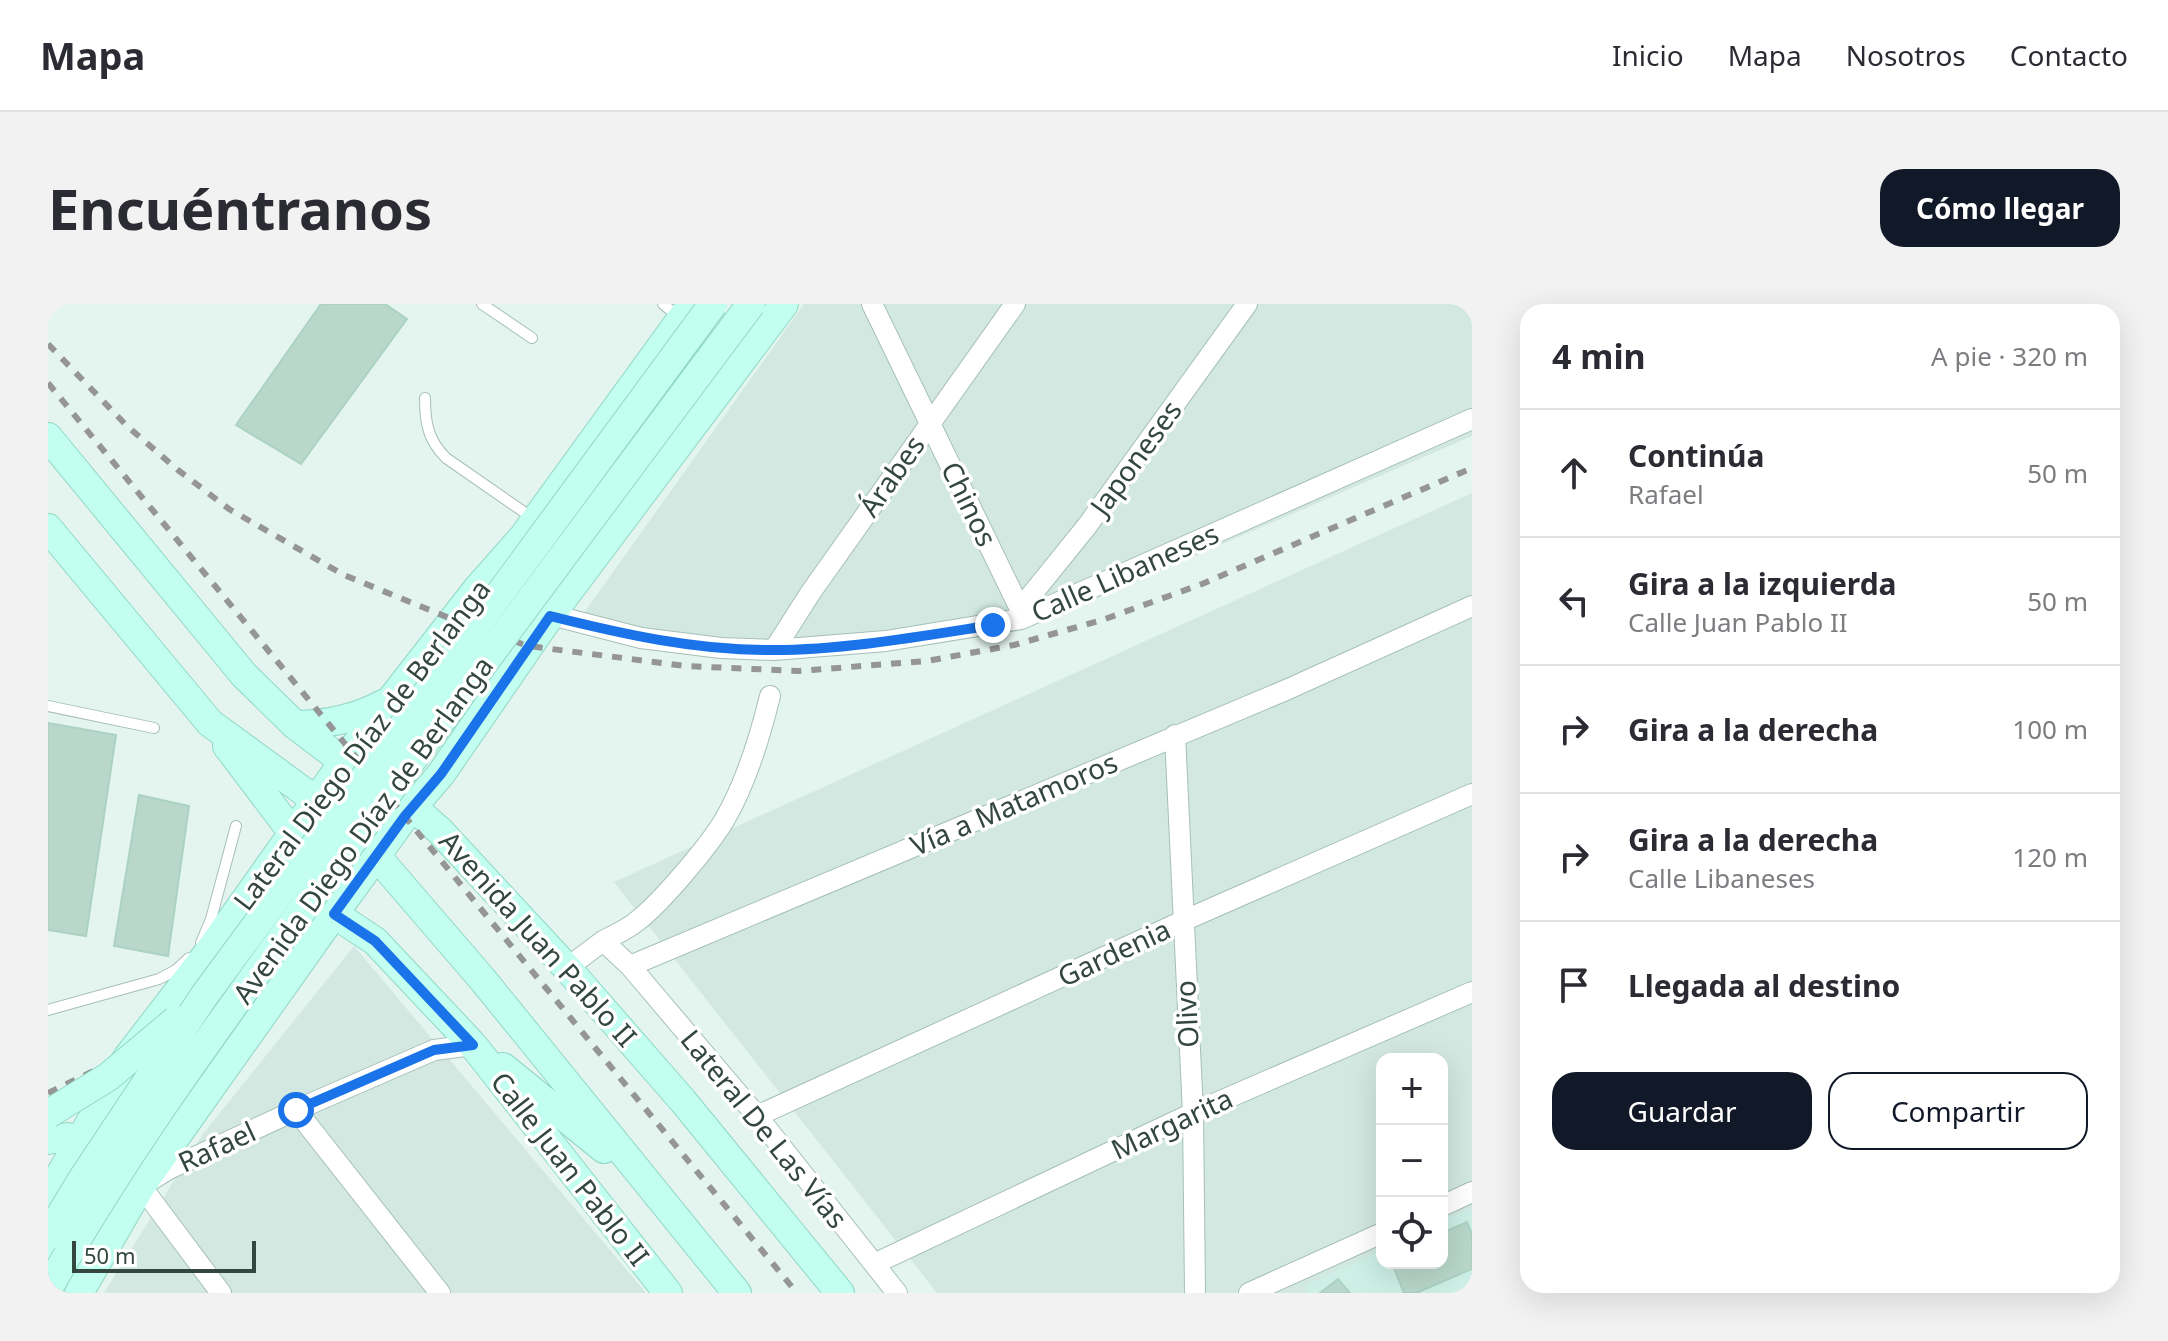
<!DOCTYPE html>
<html lang="es">
<head>
<meta charset="utf-8">
<style>
	:root { --surface:#fff; --page:#f2f2f3; --text:#2b2b33; --muted:#7c7c81; --line:#e1e1e2; --accent:#111827 }
	body { margin:0; font-family:"Noto Sans",sans-serif; background:var(--page); color:var(--text) }
	.controls { position:absolute; right:24px; bottom:24px; display:grid; overflow:hidden; border-radius:16px; box-shadow:0 8px 32px #0002 }
	.controls button { width:72px; height:72px; display:grid; place-items:center; padding:0; border:0; border-bottom:2px solid var(--line); background:var(--surface); color:var(--text); font:40px sans-serif }
	.scale { position:absolute; left:24px; bottom:20px; width:184px; box-sizing:border-box; padding-left:8px; border:4px solid #34473f; border-top:0; font-size:22px; line-height:28px; white-space:nowrap; color:#34473f; -webkit-text-stroke:6px #fff; paint-order:stroke }
	.stop { position:absolute; width:24px; height:24px; margin:-18px; border:6px solid #1a73e8; border-radius:50%; background:#fff }
	.stop.end { background:#1a73e8; border-color:#fff; box-shadow:0 2px 8px #0008 }
	.list { margin:0; padding:0; list-style:none }
	h2 { display:flex; justify-content:space-between; align-items:center; height:104px; margin:0; padding:0 32px; font-size:34px }
	h2 small { font-size:26px; font-weight:400; color:var(--muted) }
	.list li { display:grid; grid-template-columns:52px 1fr auto; gap:24px; align-items:center; box-sizing:border-box; height:128px; padding:0 32px; border-top:2px solid var(--line) }
	.list b { display:block; font-size:30px; white-space:nowrap }
	.list p { margin:0; font-size:26px; white-space:nowrap; color:var(--muted) }
	.list em { font-size:26px; font-style:normal; color:var(--muted) }
	.actions { display:flex; gap:16px; padding:24px 32px }
	.actions a { flex:1; padding:18px 0; border:2px solid var(--accent); border-radius:24px; text-align:center; font-size:28px; color:var(--accent) }
	.actions .main { background:var(--accent); color:#fff }
	.icon { flex:none; width:44px; height:44px; fill:none; stroke:currentColor; stroke-width:2; stroke-linecap:round; stroke-linejoin:round }
	.map { position:relative; flex:none; width:1424px; height:989px; overflow:hidden; border-radius:24px }
	header { display:flex; align-items:center; gap:48px; box-sizing:border-box; height:112px; padding:0 40px; background:var(--surface); border-bottom:2px solid var(--line) }
	header strong { font-size:38px }
	nav { display:flex; gap:44px; margin-inline-start:auto; font-size:28px }
	.intro { display:flex; align-items:center; justify-content:space-between; box-sizing:border-box; height:192px; padding:0 48px }
	h1 { margin:0; font-size:56px }
	.button { padding:20px 36px; border-radius:24px; background:var(--accent); color:#fff; font-size:28px; font-weight:700 }
	main { display:flex; gap:48px; padding:0 48px }
	aside { flex:1; background:var(--surface); border-radius:24px; box-shadow:0 8px 32px #0002 }
	.map>svg:first-child { display:block }
	.residential { fill:#d2e8e1; fill-rule:evenodd }
	.education { fill:#cdefe5 }
	.building { fill:#b9d7cb; stroke:#abd2c3; stroke-width:2 }
	.lines { fill:none; stroke-linecap:round; stroke-linejoin:round }
	.lane-casing { stroke:#a6c0b7; stroke-width:12 }
	.street-casing { stroke:#a6c0b7; stroke-width:22 }
	.secondary-casing { stroke:#90d8c4; stroke-width:30 }
	.lane { stroke:#fff; stroke-width:10 }
	.street { stroke:#fff; stroke-width:20 }
	.secondary { stroke:#c3fff0; stroke-width:28 }
	.rail { stroke:#959595; stroke-width:6; stroke-dasharray:10 10; stroke-linecap:butt }
	.secondary-bridge-casing { stroke:#90d8c4; stroke-width:30; stroke-linecap:butt }
	.secondary-bridge { stroke:#c3fff0; stroke-width:28 }
	.route { stroke:#1a73e8; stroke-width:10 }
	.labels { text-anchor:middle; stroke-width:7; stroke-linejoin:round; paint-order:stroke }
	.street-label { font-size:28px; fill:#34473f; stroke:#fff }
</style>
</head>
<body>
<header>
<strong>Mapa</strong>
<nav><a>Inicio</a><a>Mapa</a><a>Nosotros</a><a>Contacto</a></nav>
</header>
<div class="intro"><h1>Encuéntranos</h1><a class="button">Cómo llegar</a></div>
<main>
<div class="map">
<svg width="1424" height="989" viewBox="0 0 1424 989">
	<rect width="100%" height="100%" fill="#e4f4ef"/>
	<!-- residential -->
	<path class="residential" d="M756,0H1424V132L976,326L721,356L528,320Z
		M1424,189V989H889L566,578ZM1334,755H1394V959H1334Z
		M306,642L598,989H56L155,830Z"/>
	<!-- education -->
	<path class="education" d="M1424,903V989H1259L1257,982L1334,945V959H1394V917Z"/>
	<!-- building -->
	<path class="building" d="M273,0H337L359,15L253,160L188,121Z
		M0,419L68,431L38,632L0,626Z
		M91,491L141,502L120,652L66,642Z
		M1419,918L1424,930V965L1368,989H1356L1344,959H1394V929Z
		M1290,975L1302,989H1272Z"/>
	<g class="lines">
		<defs>
			<path id="lane" d="M434,0L484,34
				M615,0L632,14
				M377,94C377,119 380,136 398,154L486,215
				M0,402L106,424
				M153,639L163,615L188,522
				M0,706L111,675L128,666L141,654"/>
			<path id="street" d="M824,0L972,305L973,314
				M972,305L1039,222L1199,0
				M492,308L593,334L673,344L726,346L838,337L973,315L1424,115
				M726,346L763,288L967,0
				M1127,431L1145,809L1147,989
				M555,637C566,631 578,626 588,618C613,599 661,542 677,515C699,477 712,433 722,392
				M582,662L709,812L849,989
				M519,664L555,637L582,662L1238,386L1424,302
				M248,806L392,989
				M709,812L1135,617L1424,490
				M1394,902L1424,888
				M826,960L1145,809L1424,688
				M173,989L93,882L121,865L248,806L386,746L425,741
				M1201,989L1334,929"/>
			<path id="secondary" d="M0,133L196,371L247,421L337,489L365,503L392,527L519,664L635,797L792,989
				M0,224L162,419L281,506
				M247,421C281,420 307,415 337,399
				M179,442L244,528
				M318,540L435,676L689,989
				M286,610L327,637L425,741L620,989
				M455,763L556,845
				M0,836L20,833L46,840
				M0,892L79,754L159,650L303,447L429,285L475,233L644,0
				M0,946C16,950 24,958 32,973
				M31,989L93,882L286,610L357,512L393,470L502,312L736,0"/>
		</defs>
		<!-- lane casing -->
		<use href="#lane" class="lane-casing"/>
		<!-- street casing -->
		<use href="#street" class="street-casing"/>
		<!-- secondary casing -->
		<use href="#secondary" class="secondary-casing"/>
		<!-- lane -->
		<use href="#lane" class="lane"/>
		<!-- street -->
		<use href="#street" class="street"/>
		<!-- secondary -->
		<use href="#secondary" class="secondary"/>
		<!-- rail -->
		<path class="rail" d="M0,40L79,122L130,166L181,205L296,271L406,316L480,342L638,362L750,367L879,357L966,341L1057,315L1154,280L1424,164
			M0,79L749,989
			M0,789L91,745"/>
		<defs>
			<path id="secondary-bridge" d="M0,810L60,773L128,716
				M0,932L33,877L156,692L665,0
				M0,985C82,840 181,707 279,572C419,380 561,190 703,0"/>
		</defs>
		<!-- secondary-bridge casing -->
		<use href="#secondary-bridge" class="secondary-bridge-casing"/>
		<!-- secondary-bridge -->
		<use href="#secondary-bridge" class="secondary-bridge"/>
	</g>
	<g class="lines">
		<!-- route -->
		<path class="route" d="M248,806L386,746L425,741L327,637L286,610L357,512L393,470L502,312C574,330 650,347 725,346C796,346 874,332 945,321"/>
	</g>
	<g class="labels">
		<!-- street labels -->
		<g class="street-label">
			<text transform="translate(1088 154) rotate(-54)" y="10">Japoneses</text>
			<text transform="translate(844 172) rotate(-55)" y="10">Árabes</text>
			<text transform="translate(921 200) rotate(64)" y="10">Chinos</text>
			<text transform="translate(1077 269) rotate(-24)" y="10">Calle Libaneses</text>
			<text transform="translate(314 441) rotate(-53)" y="10">Lateral Diego Díaz de Berlanga</text>
			<text transform="translate(966 500) rotate(-23)" y="10">Vía a Matamoros</text>
			<text transform="translate(315 526) rotate(-54)" y="10">Avenida Diego Díaz de Berlanga</text>
			<text transform="translate(490 635) rotate(48)" y="10">Avenida Juan Pablo II</text>
			<text transform="translate(1066 649) rotate(-25)" y="10">Gardenia</text>
			<text transform="translate(1139 710) rotate(-93)" y="10">Olivo</text>
			<text transform="translate(1124 820) rotate(-25)" y="10">Margarita</text>
			<text transform="translate(716 825) rotate(51)" y="10">Lateral De Las Vías</text>
			<text transform="translate(169 843) rotate(-25)" y="10">Rafael</text>
			<text transform="translate(522 865) rotate(52)" y="10">Calle Juan Pablo II</text>
		</g>
	</g>
</svg>
<div class="controls">
<button>+</button>
<button>−</button>
<button><svg class="icon" aria-label="locate" viewBox="0 0 24 24"><circle cx="12" cy="12" r="6"/><path d="M12 2v4M12 18v4M2 12h4M18 12h4"/></svg></button>
</div>
<div class="scale">50 m</div>
<div class="stop" style="left:248px;top:806px"></div>
<div class="stop end" style="left:945px;top:321px"></div>
</div>
<aside>
<h2>4 min<small>A pie · 320 m</small></h2>
<ul class="list">
<li><svg class="icon" aria-label="ahead" viewBox="0 0 24 24"><path d="M12 20V5M6 11l6-6 6 6"/></svg><div><b>Continúa</b><p>Rafael</p></div><em>50 m</em></li>
<li><svg class="icon" aria-label="left" viewBox="0 0 24 24"><path d="M17 20v-9H6M10 6l-5 5 5 5"/></svg><div><b>Gira a la izquierda</b><p>Calle Juan Pablo II</p></div><em>50 m</em></li>
<li><svg class="icon" aria-label="right" viewBox="0 0 24 24"><path d="M7 20v-9h11M14 6l5 5-5 5"/></svg><div><b>Gira a la derecha</b></div><em>100 m</em></li>
<li><svg class="icon" aria-label="right" viewBox="0 0 24 24"><path d="M7 20v-9h11M14 6l5 5-5 5"/></svg><div><b>Gira a la derecha</b><p>Calle Libaneses</p></div><em>120 m</em></li>
<li><svg class="icon" aria-label="arrive" viewBox="0 0 24 24"><path d="M6 21V4h12l-3 4 3 4H6"/></svg><div><b>Llegada al destino</b></div></li>
</ul>
<div class="actions"><a class="main">Guardar</a><a>Compartir</a></div>
</aside>
</main>
</body>
</html>
